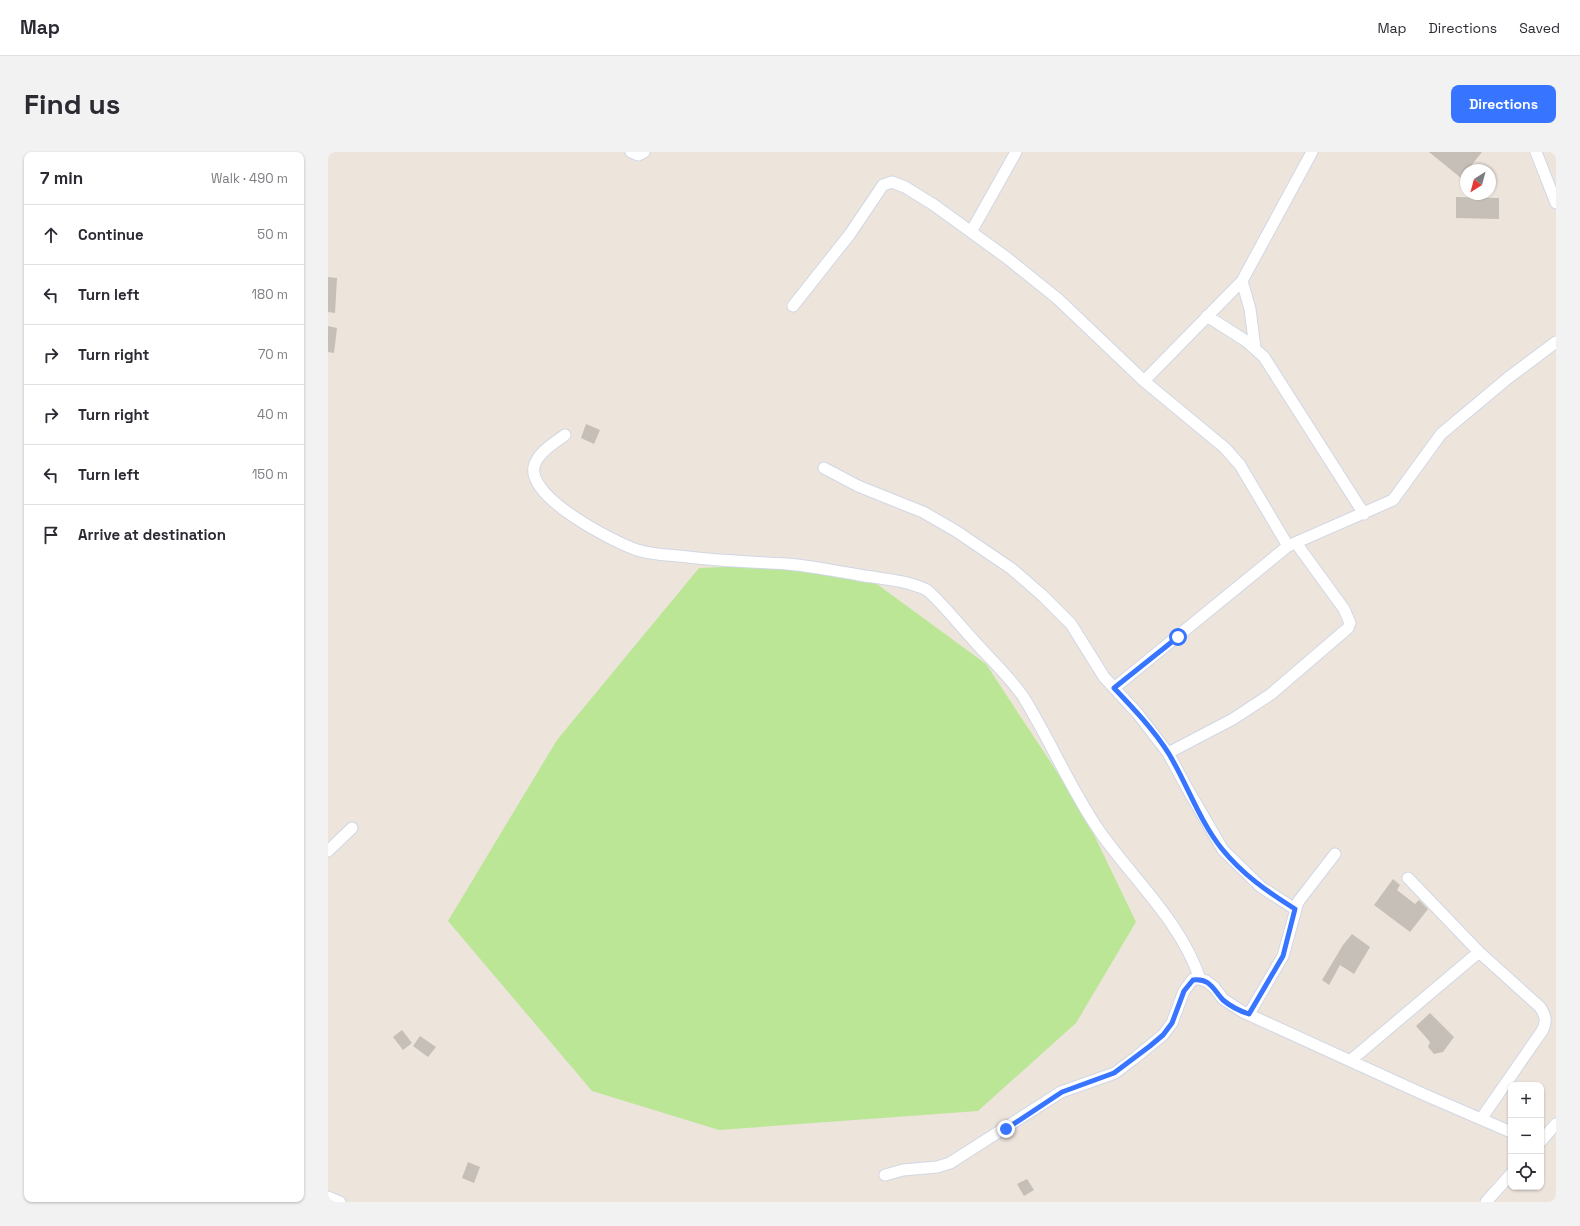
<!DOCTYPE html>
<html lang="en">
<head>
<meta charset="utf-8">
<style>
	:root { --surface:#fff; --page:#f2f2f3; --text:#2b2b33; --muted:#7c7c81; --line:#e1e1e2; --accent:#3774ff }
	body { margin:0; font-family:"Space Grotesk",sans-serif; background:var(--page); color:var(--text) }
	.controls { position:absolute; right:12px; bottom:12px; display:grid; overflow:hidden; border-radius:8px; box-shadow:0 1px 3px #0004 }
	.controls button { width:36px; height:36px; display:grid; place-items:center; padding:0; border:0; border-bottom:1px solid var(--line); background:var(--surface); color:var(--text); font:20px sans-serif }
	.compass { position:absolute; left:1132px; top:12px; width:36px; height:36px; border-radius:50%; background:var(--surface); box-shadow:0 1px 3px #0004; rotate:216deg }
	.stop { position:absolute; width:12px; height:12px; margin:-9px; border:3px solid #3774ff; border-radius:50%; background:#fff }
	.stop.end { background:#3774ff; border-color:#fff; box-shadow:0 1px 4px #0008 }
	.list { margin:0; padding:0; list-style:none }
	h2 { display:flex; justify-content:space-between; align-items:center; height:52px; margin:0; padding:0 16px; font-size:17px }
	h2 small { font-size:13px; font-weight:400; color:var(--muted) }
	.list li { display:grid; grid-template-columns:26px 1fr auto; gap:12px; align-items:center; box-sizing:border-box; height:60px; padding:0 16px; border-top:1px solid var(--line) }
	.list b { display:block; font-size:15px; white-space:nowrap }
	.list em { font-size:13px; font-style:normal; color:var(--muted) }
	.icon { flex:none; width:22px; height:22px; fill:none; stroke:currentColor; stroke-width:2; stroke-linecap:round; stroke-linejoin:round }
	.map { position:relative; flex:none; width:1228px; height:1050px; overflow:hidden; border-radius:8px }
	header { display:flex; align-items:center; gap:24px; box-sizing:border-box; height:56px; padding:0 20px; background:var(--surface); border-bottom:1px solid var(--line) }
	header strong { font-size:19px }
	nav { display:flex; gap:22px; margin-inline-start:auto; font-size:14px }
	.intro { display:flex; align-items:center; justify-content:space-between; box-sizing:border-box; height:96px; padding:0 24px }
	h1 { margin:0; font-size:28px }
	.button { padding:10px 18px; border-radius:8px; background:var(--accent); color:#fff; font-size:14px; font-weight:700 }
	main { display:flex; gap:24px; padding:0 24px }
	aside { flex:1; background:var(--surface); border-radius:8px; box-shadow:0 1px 3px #0004 }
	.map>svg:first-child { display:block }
	.green { fill:#bbe696 }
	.building { fill:#c6bfb7 }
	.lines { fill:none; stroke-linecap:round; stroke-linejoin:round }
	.minor-casing { stroke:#d1d7e4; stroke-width:13 }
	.minor { stroke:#fff; stroke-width:11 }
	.route { stroke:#3774ff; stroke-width:5 }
</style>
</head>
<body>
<header>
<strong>Map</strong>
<nav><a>Map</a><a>Directions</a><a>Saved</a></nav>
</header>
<div class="intro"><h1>Find us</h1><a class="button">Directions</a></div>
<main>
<aside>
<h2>7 min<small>Walk · 490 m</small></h2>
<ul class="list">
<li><svg class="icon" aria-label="ahead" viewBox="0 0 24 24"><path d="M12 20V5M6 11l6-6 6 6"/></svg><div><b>Continue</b></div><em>50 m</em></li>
<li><svg class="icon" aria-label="left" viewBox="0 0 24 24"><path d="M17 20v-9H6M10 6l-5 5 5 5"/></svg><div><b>Turn left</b></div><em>180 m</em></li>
<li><svg class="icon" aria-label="right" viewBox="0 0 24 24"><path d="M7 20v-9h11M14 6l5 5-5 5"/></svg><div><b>Turn right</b></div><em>70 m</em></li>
<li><svg class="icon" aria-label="right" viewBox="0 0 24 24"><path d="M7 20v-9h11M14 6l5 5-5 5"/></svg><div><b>Turn right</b></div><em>40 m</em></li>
<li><svg class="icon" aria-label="left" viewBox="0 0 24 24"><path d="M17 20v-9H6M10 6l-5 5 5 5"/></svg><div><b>Turn left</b></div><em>150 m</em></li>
<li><svg class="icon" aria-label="arrive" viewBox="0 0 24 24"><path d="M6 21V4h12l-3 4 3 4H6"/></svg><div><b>Arrive at destination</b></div></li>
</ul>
</aside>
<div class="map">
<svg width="1228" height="1050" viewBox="0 0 1228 1050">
	<rect width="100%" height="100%" fill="#ede4dc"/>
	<!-- green -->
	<path class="green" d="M422,414L527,416L658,512L754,658L808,770L748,871L650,959L391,978L264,939L120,769L229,588L371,416Z"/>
	<!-- building -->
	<path class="building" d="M1101,0H1154L1133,26Z
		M1128,45L1171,46V67L1128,66Z
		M0,125L9,126L7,161L0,160Z
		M0,174L9,176L6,201L0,200Z
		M258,272L272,278L266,292L253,286Z
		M1065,727L1072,733L1069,738L1087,752L1091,748L1100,757L1082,780L1046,753Z
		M1024,782L1042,795L1026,822L1012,813L1001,833L994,828L1015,793Z
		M1102,861L1126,885L1115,900L1106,902L1100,895L1102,890L1088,874Z
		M74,878L84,891L75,898L65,885Z
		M92,884L108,895L100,905L85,894Z
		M140,1010L152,1015L146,1031L134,1026Z
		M699,1027L706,1038L696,1044L689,1032Z"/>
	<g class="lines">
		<defs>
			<path id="minor" d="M303,0L310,3L316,0
				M1208,0L1228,51
				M643,80L688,0
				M914,129L922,157L927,196
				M465,154L522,82L555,33L564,30L577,35L606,53L679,106L730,147L816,229L897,296L912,313L960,394
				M879,164L918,189L936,205L1036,362
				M816,229L914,129L984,0
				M237,283C226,291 209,301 206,315C200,346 284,389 309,398C324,403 344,403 360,405C393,409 426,410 459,412C483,414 507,419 531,423C554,427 578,428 599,438C617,454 632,474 648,491C664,509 683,526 696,546C723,590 743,638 772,680C806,728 853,770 872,827
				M496,316L530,334L595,360L628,379L684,417L715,444L743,472L776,525L810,562L840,601L859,636L895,698L933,735L967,757
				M786,536L960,394L1065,348L1113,282L1180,226L1228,190
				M840,601L905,567L943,542L1020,476L1022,471L1016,457L968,391
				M0,699L24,676
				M1080,726L1151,800L1212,855C1218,864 1219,870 1214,879L1153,967
				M921,862L955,804L970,750L1007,702
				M1022,909L1151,800
				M1213,989L1228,972
				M557,1023L575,1018L609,1015L622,1011L733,940L787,921L808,905L835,883L844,871L856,839L865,827H872L878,829L886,835L895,847L915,860L1095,942L1183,980
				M0,1045L12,1050
				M1158,1050L1183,1022"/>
		</defs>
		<!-- minor casing -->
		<use href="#minor" class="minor-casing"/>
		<!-- minor -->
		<use href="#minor" class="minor"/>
	</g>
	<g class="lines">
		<!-- route -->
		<path class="route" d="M678,977L734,940L786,921L822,894L835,883L844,871L856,839L865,828C882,826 885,837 895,848C902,854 912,859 921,862L955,804L967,757C940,740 915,723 894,697C872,670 859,632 841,602C826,578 805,556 786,536L850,485"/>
	</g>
</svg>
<div class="controls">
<button>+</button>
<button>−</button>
<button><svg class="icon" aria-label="locate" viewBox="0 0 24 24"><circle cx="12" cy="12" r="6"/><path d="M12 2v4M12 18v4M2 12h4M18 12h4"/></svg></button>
</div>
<svg class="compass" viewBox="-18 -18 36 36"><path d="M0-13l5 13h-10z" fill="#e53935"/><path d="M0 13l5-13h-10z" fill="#7c7c81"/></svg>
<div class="stop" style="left:850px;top:485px"></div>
<div class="stop end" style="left:678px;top:977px"></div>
</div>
</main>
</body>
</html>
